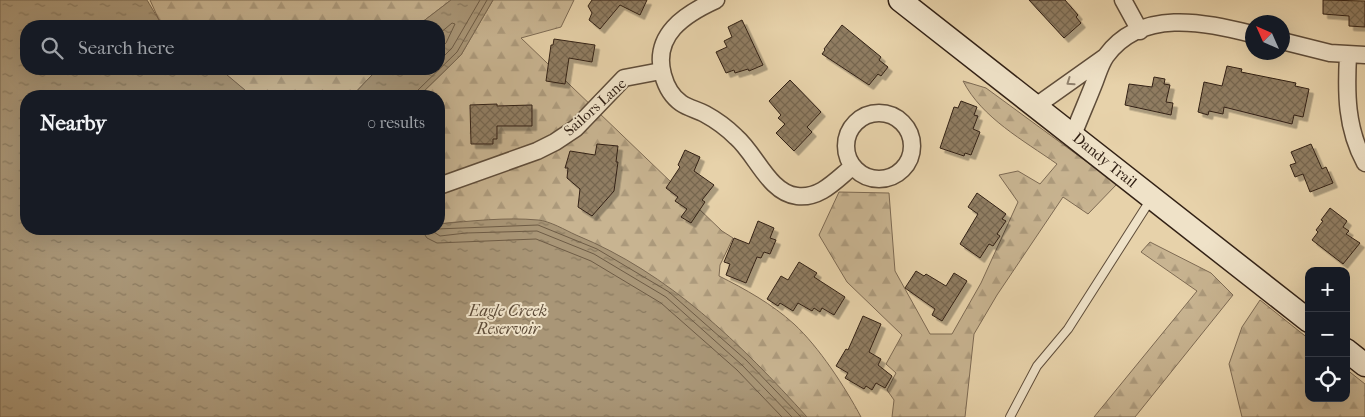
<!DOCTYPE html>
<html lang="en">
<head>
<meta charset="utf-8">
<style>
	:root { --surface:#171b24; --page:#20242c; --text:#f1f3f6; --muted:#9ea1a6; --line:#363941 }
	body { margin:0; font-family:"IM FELL French Canon",serif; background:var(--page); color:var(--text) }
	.controls { position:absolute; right:15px; bottom:15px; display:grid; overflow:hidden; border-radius:10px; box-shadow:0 5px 20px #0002 }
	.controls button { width:45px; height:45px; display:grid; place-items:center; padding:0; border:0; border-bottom:1px solid var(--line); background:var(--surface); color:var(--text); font:25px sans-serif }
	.compass { position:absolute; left:1245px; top:15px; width:45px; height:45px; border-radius:50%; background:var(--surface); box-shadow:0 5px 20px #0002; rotate:315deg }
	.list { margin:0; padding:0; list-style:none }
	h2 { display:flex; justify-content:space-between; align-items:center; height:65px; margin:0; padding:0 20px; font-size:21px }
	h2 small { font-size:16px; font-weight:400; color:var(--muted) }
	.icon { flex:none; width:28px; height:28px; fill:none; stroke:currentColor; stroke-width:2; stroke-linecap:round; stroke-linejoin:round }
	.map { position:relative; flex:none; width:1365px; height:417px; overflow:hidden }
	.search { position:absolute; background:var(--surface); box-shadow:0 5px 20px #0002; left:20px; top:20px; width:425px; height:55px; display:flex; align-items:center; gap:12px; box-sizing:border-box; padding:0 18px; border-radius:20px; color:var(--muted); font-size:19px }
	.panel { position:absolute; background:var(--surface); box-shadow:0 5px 20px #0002; left:20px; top:90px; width:425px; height:145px; border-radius:20px }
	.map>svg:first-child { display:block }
	.forest { fill:url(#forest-firs); stroke:#7d6a53 }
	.water { fill:url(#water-ripples); stroke:#796750 }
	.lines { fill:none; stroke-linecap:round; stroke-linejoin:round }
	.shore { stroke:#6e5c46; stroke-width:1 }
	.building { fill:url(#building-cross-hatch); stroke:#322115; filter:url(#shadow) }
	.lane-casing { stroke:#5f4d3a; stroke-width:10 }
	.street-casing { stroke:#5f4d3a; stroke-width:19 }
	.secondary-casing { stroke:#322115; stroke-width:25 }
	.lane { stroke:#efe2c8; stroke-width:8 }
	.street { stroke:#efe2c8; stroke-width:16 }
	.secondary { stroke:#efe2c8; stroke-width:22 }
	.oneway { stroke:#90826e }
	.labels { text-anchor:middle; stroke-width:4; stroke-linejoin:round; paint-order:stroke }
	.street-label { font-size:15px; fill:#322115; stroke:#efe2c8 }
	.water-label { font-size:16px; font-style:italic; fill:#5c4a37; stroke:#efe2c8 }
</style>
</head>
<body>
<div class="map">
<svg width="1365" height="417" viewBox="0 0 1365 417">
	<defs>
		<pattern id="forest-firs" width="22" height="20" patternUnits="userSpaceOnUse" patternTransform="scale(1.25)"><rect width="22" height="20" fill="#c8b491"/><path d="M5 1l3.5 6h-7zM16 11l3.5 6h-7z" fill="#ac9a7c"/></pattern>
		<pattern id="water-ripples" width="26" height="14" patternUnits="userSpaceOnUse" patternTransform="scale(1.25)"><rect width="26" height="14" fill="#a99677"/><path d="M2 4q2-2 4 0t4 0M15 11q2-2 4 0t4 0" fill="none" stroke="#8a7a60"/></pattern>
		<pattern id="building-cross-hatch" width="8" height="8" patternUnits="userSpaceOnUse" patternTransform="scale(1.25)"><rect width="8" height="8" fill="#907d62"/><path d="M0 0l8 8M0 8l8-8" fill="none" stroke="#766650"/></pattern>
		<filter id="shadow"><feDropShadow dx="4.5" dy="4.5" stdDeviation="0" flood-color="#0004"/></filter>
	</defs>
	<rect width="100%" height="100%" fill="#e7d2aa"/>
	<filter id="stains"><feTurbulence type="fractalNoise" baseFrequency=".004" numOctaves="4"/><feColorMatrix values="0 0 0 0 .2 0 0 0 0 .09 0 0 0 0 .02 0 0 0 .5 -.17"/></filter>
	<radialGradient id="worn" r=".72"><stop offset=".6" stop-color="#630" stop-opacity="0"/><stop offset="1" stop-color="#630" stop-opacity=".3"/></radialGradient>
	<!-- forest -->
	<path class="forest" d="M150,0H451L417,26H167L159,20Z
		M493,0H574L561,27L521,38L722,231L733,238L720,265L719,276C745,289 772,304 794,324C819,347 845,387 861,417H807L465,221L439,224V96H419L461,55Z
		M219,69H370L372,75L352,96H252Z
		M963,81L986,88L1117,184L1088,214L1063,197L997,295L974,334L965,417H892L894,400L887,390L896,373L886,364L902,335L847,282L819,235L839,192L889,193L895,271L930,334H952L981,283L1018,202L999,175L1018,171L1040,184L1057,164C1023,140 982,118 963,81Z
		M1150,242L1211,273L1233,295L1135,417H1094L1197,291L1141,252Z
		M1260,300L1309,339V398H1346V369L1365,384V417H1242L1229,364L1242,327Z"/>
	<!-- water -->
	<path class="water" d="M0,0H147L159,20L168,26H26V69H220L252,96H26V229H439V224C471,221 506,217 538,220C550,221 565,230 576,235C669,273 741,344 807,417H0Z
		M451,0H493L461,55L419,96H352L372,75L370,69H439V26H417Z"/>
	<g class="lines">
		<!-- shore -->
		<path class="shore" d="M439,34L452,23L455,24L446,43L439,50
			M439,61L452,48L480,0
			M416,96L417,91L457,52L487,0
			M421,229L427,238L437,243L536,239L591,261L661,303L737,370L782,417
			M429,229L440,236L466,233L537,231L594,254L666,297L742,365L792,417
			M437,229L538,225L597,249L669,292L746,360L801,417"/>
	</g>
	<!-- building -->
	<path class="building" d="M592,0H647L640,15L620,5L600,29L589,20L592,13L588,6Z
		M1029,0H1065L1078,15L1076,17L1081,23L1064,38Z
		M1323,0L1365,1V27L1349,26V16L1323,14Z
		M742,20L763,65L749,71L748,69L735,73L734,70L726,73L716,52L727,47L724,41L732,37L728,27Z
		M842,25L881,57L879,60L888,67L881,76L878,74L869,85L822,54L825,50L824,49Z
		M554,39L595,45L592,62L569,58L565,84L546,81L551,45H553Z
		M1227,66L1242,69L1241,72L1296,83L1295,86L1309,89L1303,117L1294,115L1292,124L1224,107L1223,114L1209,111L1208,115L1198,112L1204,82L1222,86Z
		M1154,77L1165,79L1164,84L1170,85L1166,102L1173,103L1171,115L1125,105L1129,84L1152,87Z
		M790,80L821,112L807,127L812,132L794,151L776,133L785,124L778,118L781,115L769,101Z
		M961,101L977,107L974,115L978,116L973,129L980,132L971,155L965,153L964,156L940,148L954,107L958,108Z
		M497,104V106L532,105V126H497V139H493V144H471L470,105Z
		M597,144L618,146L616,162H618L614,191L592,216L578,207L580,189L567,178L568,168H565L570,151L595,155Z
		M1311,144L1322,169L1326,167L1333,183L1310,192L1303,174L1295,177L1290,165L1296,163L1291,152Z
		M685,150L700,157L694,171L714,185L702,200L705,202L691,223L681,217L687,209L675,201L678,197L666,188L680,167L678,165Z
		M977,193L1006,214L1002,219L1006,221L997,234L1000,236L993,246L989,244L980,258L960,244L978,214L968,207Z
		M1330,208L1347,221L1343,227L1349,231L1346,234L1360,243L1343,264L1312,240L1318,232L1316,230L1323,221L1321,220Z
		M758,221L774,228L770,238L776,240L770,254L764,252L761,258L757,257L746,283L726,275L730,264L724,262L734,238L749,244Z
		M799,262L817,273L814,277L845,297L834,315L822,308L820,312L814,308L812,311L798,303L793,311L780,303L778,306L767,299L781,276L788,280Z
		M916,271L924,276L926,274L946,286L954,273L967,281L942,321L932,315L935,309L905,288Z
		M863,316L881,324L869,352L881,359L878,365L892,376L885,388L876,383L872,390L866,386L864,389L845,378L848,373L836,366L846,349L848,350Z"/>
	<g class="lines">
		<defs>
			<path id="lane" d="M1010,417L1037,366L1068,329L1151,199"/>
			<path id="street" d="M716,0C685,14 652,35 663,75C666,86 671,96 681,103C688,108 698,110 705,114C716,120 727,128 736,137C756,154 769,193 797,196C820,199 836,180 852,167
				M1123,0L1140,31
				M1282,41L1330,53L1365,55
				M1348,55C1346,93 1346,128 1365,163
				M1036,106L1105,57
				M846 146a33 33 0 1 1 66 0a33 33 0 1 1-66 0Z
				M1073,135C1080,117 1088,99 1095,81C1098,73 1101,63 1106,56C1141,8 1204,22 1252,34
				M439,186L537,151L555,142L576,128L624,78L661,71"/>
			<path id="secondary" d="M900,0L1309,321
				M1346,350L1365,365"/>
		</defs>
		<!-- lane casing -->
		<use href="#lane" class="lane-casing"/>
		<!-- street casing -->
		<use href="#street" class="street-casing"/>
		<!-- secondary casing -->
		<use href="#secondary" class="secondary-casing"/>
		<!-- lane -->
		<use href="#lane" class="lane"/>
		<!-- street -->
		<use href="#street" class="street"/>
		<!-- secondary -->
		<use href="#secondary" class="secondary"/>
	</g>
	<!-- one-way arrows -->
	<defs><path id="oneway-chevron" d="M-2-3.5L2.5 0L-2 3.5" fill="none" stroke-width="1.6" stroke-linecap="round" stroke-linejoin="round" transform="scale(1.25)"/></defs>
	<use class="oneway" href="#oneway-chevron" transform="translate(1070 82) rotate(145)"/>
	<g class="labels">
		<!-- street labels -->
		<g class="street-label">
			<text transform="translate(595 107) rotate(-42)" y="5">Sailors Lane</text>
			<text transform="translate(1105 160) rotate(39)" y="5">Dandy Trail</text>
		</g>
		<!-- water labels -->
		<g class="water-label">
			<text x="508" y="316">Eagle Creek<tspan x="508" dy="18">Reservoir</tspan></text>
		</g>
	</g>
	<rect width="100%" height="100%" filter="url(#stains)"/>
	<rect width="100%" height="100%" fill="url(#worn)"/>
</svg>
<div class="controls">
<button>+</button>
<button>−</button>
<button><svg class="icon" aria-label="locate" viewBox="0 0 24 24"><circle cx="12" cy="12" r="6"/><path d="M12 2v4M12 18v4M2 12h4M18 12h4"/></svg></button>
</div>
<svg class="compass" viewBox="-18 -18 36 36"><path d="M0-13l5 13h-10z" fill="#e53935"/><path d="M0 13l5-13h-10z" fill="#9ea1a6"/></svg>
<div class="search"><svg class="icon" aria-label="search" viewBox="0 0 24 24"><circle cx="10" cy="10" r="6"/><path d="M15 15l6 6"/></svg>Search here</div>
<section class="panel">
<h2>Nearby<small>0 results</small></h2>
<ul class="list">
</ul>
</section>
</div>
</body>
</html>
